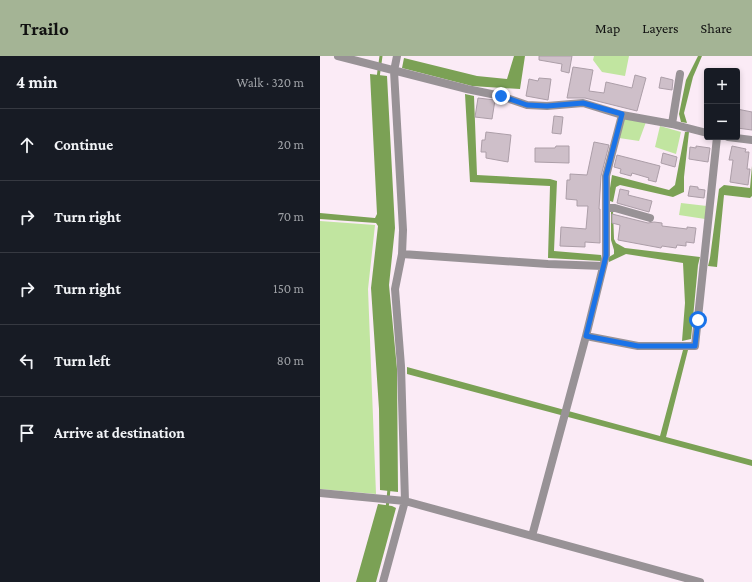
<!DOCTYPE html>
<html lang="en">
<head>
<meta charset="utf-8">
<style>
	:root { --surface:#171b24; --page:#242831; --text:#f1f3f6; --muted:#9ea1a6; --line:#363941; --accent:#a4b495 }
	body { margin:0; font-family:"Crimson Pro",serif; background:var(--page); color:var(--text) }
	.controls { position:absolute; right:12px; top:12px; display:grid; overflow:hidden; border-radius:4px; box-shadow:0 2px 6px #0003 }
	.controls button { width:36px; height:36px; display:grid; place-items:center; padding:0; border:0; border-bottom:1px solid var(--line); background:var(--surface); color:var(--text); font:20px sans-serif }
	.stop { position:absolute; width:12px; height:12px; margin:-9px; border:3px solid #1a73e8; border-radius:50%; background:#fff }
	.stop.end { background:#1a73e8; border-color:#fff; box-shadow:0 1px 4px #0008 }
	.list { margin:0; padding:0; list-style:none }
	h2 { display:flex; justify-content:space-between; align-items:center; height:52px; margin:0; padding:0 16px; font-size:17px }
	h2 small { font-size:13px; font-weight:400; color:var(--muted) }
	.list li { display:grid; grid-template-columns:26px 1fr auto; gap:12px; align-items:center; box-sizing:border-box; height:72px; padding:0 16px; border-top:1px solid var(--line) }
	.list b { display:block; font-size:15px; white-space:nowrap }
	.list em { font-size:13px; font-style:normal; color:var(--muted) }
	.icon { flex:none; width:22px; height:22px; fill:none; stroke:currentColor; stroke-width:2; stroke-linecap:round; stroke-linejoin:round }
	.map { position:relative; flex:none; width:432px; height:526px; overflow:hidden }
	header { display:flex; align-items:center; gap:24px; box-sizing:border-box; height:56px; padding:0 20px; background:var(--accent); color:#111 }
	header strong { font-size:19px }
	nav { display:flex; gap:22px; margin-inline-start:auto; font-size:14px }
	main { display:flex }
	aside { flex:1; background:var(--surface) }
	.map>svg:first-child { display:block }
	.green { fill:#c1e5a0 }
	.water { fill:#7ba155 }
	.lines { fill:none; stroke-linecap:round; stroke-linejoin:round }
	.stream { stroke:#7ba155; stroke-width:3 }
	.building { fill:#cebfc9; stroke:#ac9ea8 }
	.minor { stroke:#989296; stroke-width:8 }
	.route { stroke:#1a73e8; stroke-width:5 }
</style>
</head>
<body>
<header>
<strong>Trailo</strong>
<nav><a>Map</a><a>Layers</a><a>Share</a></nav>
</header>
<main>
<aside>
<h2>4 min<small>Walk · 320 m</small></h2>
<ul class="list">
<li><svg class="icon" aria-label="ahead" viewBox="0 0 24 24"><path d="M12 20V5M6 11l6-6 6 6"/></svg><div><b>Continue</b></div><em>20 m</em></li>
<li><svg class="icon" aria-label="right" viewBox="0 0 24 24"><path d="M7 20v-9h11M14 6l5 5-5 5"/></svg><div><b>Turn right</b></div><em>70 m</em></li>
<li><svg class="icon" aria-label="right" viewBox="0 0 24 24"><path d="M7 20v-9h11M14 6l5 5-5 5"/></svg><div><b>Turn right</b></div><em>150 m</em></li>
<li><svg class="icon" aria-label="left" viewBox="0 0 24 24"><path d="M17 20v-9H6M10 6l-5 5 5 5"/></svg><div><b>Turn left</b></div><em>80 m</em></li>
<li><svg class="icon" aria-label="arrive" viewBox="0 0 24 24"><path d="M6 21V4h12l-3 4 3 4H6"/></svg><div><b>Arrive at destination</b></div></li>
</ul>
</aside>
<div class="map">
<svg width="432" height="526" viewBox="0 0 432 526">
	<rect width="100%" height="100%" fill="#fbebf6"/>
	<!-- green -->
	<path class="green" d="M274,0H309L305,20L282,16L273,4Z
		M304,62L326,66L319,85L299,82Z
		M340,70L361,76L356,98L335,91Z
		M361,147L387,150L385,163L359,159Z
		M0,165L55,169L48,233L56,438L0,433Z"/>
	<!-- water -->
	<path class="water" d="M194,0H205L200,33L152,30L82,12L84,2L157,20L187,23Z
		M378,0H382L373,21L364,57L367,67L361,66L359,58L366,24Z
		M50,18L67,20L75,172L69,229L77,313L78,436L60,434L59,353L51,232L58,170L56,167L0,163V157L55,162L57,158Z
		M145,38L154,40L157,119L230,123L237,125L234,195L281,199V205L228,202L230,130L150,126Z
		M365,76H369L364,121V136L353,141L300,129L296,131L293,146L290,145V132L292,119L349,134L355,129Z
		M432,110V140L430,142L404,139L397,211L388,210L390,202L399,133L404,129L430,132Z
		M293,155L294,183L296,187L305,192L380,201L378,209L371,283L362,285L365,247L363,207L306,198L289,206V201L294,198V194L291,184V156Z
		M363,294H368L346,381L432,404V410L87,318V311L340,380Z
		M58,448L72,450L76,452L56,526H36Z"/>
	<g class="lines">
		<!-- stream -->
		<path class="stream" d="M58,22L61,0
			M67,453L69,433"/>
	</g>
	<!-- building -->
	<path class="building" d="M219,0H252L249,17L241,15L242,8L219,4Z
		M253,11L273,14L269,35L284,37L286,26L312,32L315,19L326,22L317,55L265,42H247Z
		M341,21L353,24L352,34L339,32Z
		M219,22L231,23L228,44L206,40L209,23L218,25Z
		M158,42L175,44L172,63L155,61Z
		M417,53L432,56V74L417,72Z
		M234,60L243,61L241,78L232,77Z
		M166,76L191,79L188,106L166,102V96H161L162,84H165Z
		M274,86L289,89L281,120L279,153H280V187L265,186V191L240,190L241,171L266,173L268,150H257V144L246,143L247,124H250V118L267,119Z
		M236,90H249V107L215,106V92H235Z
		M376,90L390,92L388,106L369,103L370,91L376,92Z
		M412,90L426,93L425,96H429L427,113H430L428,129L410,126L413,104H409Z
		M343,97L357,101L355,111L341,107Z
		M297,99L340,110L336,126L328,124L329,122L312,117L311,120L300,117L301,113L294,111Z
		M370,130L378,131V133L385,134L384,142L368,140Z
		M300,133L309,135L308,139L332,145L329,156L297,147Z
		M292,158L328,167L334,166L342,167V170L367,173V171L376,172L374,187L366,186V190L357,189L356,192L342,190L341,192L298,184L300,169L292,167Z"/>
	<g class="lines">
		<!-- minor -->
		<path class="minor" d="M18,0L147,33L181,40L207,49L227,50L263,47L302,59L352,68L387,77
			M302,59L286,120V199L266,280L318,290H375L397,81
			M352,68L360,18
			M408,81L432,84
			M287,152H295L330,162
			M82,198L228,208L283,210
			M0,437L85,445L380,526
			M212,480L266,280
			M63,526L85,445L81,310L75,233L82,198L83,174L74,15L77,0"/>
	</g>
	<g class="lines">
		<!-- route -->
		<path class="route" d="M181,40L207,49L227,50L263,47L302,58L286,120V200L266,280L318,290H375L378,264"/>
	</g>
</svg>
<div class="controls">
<button>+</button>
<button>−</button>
</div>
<div class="stop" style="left:378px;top:264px"></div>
<div class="stop end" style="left:181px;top:40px"></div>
</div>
</main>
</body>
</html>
